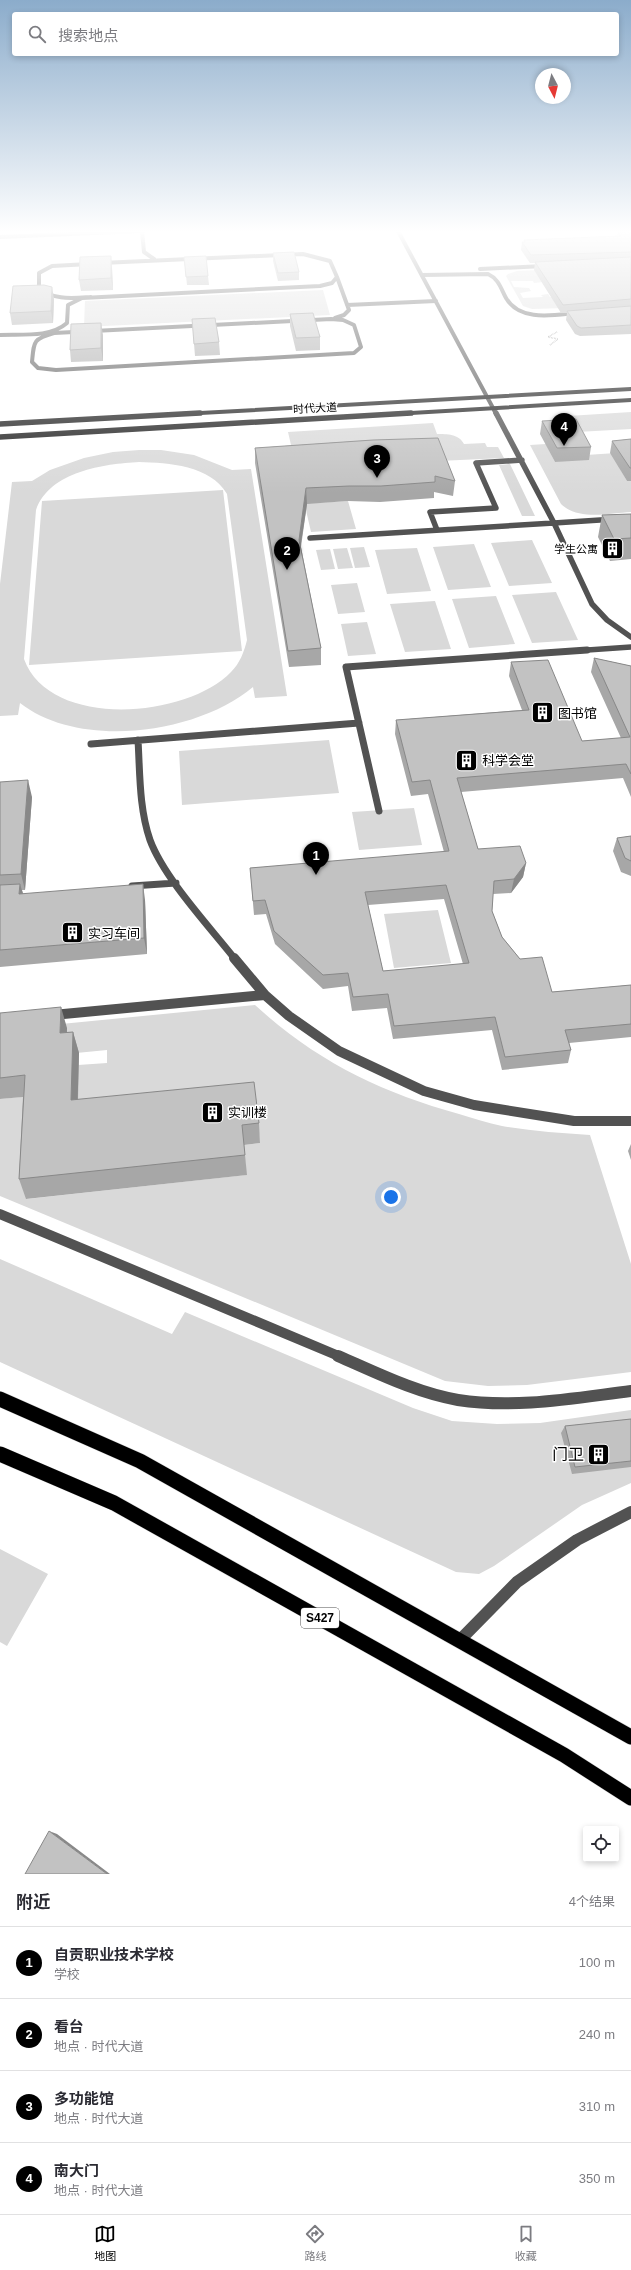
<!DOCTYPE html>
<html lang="zh">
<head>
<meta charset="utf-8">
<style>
	:root { --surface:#fff; --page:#f2f2f3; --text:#2b2b33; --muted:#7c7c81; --line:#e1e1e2; --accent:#000 }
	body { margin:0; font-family:Arial,"Noto Sans SC",sans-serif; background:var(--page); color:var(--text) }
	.controls { position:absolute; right:12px; bottom:12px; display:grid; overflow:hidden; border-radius:4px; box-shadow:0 2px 6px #0003 }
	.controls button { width:36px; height:36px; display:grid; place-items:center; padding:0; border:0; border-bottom:1px solid var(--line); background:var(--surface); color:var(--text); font:20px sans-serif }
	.compass { position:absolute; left:535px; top:68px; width:36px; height:36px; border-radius:50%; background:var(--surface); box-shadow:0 2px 6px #0003; rotate:173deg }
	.you { position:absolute; left:391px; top:1197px; width:14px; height:14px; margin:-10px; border:3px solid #fff; border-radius:50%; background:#1a73e8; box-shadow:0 0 0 6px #1a73e833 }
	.badge { display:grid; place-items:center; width:26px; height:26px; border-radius:50%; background:var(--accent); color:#fff; font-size:13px; font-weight:700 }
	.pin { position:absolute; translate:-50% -33px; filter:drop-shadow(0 1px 2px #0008) }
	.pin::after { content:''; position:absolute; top:21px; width:14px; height:12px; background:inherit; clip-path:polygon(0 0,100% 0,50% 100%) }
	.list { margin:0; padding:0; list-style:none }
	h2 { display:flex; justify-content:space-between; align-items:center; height:52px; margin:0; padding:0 16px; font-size:17px }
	h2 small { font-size:13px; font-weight:400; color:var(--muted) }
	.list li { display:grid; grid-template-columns:26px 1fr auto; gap:12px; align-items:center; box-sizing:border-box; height:72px; padding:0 16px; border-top:1px solid var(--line) }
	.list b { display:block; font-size:15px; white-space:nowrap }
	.list p { margin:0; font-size:13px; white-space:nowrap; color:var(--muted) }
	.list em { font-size:13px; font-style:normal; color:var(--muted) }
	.icon { flex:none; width:22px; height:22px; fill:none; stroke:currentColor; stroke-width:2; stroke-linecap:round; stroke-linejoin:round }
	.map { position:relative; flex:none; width:631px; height:1874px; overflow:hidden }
	.search { position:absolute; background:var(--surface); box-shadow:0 2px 6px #0003; left:12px; right:12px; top:12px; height:44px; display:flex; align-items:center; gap:10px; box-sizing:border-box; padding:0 14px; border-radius:4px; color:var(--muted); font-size:15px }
	.sheet { height:340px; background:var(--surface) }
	nav { display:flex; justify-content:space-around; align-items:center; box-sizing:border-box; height:56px; border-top:1px solid var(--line); background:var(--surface); font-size:11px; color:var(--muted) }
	nav a { display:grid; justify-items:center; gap:2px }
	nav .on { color:var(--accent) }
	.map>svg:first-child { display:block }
	.green { fill:#d9d9d9; fill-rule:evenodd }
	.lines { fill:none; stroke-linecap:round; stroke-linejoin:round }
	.primary-casing { stroke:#dbdbdb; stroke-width:16 }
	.path { stroke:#747474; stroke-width:1.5; stroke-dasharray:0.5 1; stroke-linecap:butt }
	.lane-far4 { stroke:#525252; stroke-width:4 }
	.lane-far3 { stroke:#525252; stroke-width:5.5 }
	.lane-far2 { stroke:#525252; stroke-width:7 }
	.lane-far1 { stroke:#525252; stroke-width:10 }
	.lane { stroke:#525252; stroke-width:12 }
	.street { stroke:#525252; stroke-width:4 }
	.secondary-far1 { stroke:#1f1f1f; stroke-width:4 }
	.secondary { stroke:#1f1f1f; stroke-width:5.5 }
	.primary { stroke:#000; stroke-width:15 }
	.wall { fill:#a7a7a7; fill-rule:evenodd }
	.shaded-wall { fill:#888 }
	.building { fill:#c2c2c2; stroke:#888; fill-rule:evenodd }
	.labels { text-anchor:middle; stroke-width:3; stroke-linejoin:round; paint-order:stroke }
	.far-street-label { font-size:11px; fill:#000; stroke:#fff }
	.far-poi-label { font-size:11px; fill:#000; stroke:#fff; text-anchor:end }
	.shield { fill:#fff; stroke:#4c4c4c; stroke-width:1 }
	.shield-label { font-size:12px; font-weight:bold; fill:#000 }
	.poi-label { font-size:13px; fill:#000; stroke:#fff; text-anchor:start }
	.near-poi-label { font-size:16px; fill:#000; stroke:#fff; text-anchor:end }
</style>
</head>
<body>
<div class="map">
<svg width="631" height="1874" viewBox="0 0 631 1874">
	<rect width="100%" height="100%" fill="#fff"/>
	<!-- green -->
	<path class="green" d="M631,266V306L532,309L523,306L506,276L508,274L517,271ZM511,281H533L534,283L552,281L570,296L550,297L548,294L541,295L543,297L523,298L520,293L531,291L529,288L514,287Z
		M323,290L330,315L84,327L85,301Z
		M631,412V429L577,432L568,416Z
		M433,423L437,434C447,434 459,434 464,444L485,443L487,447H498L504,458L438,461L315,503L348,501L356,529L311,532L288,432Z
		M546,444L555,462L586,455L616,453L620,469L627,481H631V512C610,513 578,521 561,504L530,445Z
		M139,450H161L194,455L232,470L251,469L287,696L255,698L253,687C197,734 80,750 20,703L18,715L0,716V584L12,482L32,481L50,470L84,458L113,452ZM139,462C169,463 210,465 227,494L247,640C244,652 240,663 231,672C187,718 50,730 24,659L36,510C50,471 104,464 139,462Z
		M510,464L535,516H522L499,465Z
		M223,490L242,651L29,665L42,501Z
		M532,540L552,583L509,586L491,543Z
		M474,544L491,587L448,590L433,547Z
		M364,547L370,567L355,568L350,548Z
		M347,548L353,568L338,569L333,549Z
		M417,548L431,591L387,594L375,550Z
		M330,549L335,569L321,570L316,550Z
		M357,583L365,612L338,614L331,585Z
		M556,592L578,640L532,643L512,595Z
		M496,596L515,644L469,648L452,599Z
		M435,601L451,649L405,652L390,604Z
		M367,622L376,654L348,656L341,624Z
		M329,740L339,793L182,805L179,751Z
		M414,808L422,845L359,850L352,812Z
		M438,910L451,963L394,968L384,914Z
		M255,1005C316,1061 380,1092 459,1114C473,1118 488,1123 502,1126C531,1131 560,1133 590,1135L631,1264V1372L527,1385L488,1386L445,1381L0,1196V1099L32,1096L27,1199L246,1175L244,1145L260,1143L256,1103L77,1121L78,1065L107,1063V1050L66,1054L67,1028L0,1035V1030Z
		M0,1259L172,1334L185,1312L413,1408L452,1421L497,1424L540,1423L631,1410V1483L582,1505L494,1566L479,1574L456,1572L0,1362Z
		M0,1549L48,1574L7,1646L0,1642Z"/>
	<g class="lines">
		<defs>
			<path id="primary" d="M0,1399L140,1461L631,1737
				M0,1454L114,1503L564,1755L631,1798"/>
		</defs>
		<!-- primary casing -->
		<use href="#primary" class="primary-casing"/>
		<!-- path -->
		<path class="path" d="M550,345L558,339L548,337L557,332"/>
		<!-- lane-far4 -->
		<path class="lane-far4" d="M142,231L144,252L154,259
			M89,264L52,266L39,273V287C52,301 74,298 91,297
			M480,269L544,266
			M422,275L488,274C499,279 501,289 506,298C520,322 554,315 576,313
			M347,305L436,301
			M335,318L344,315L349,310L337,277
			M331,319L343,320L354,325L361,347L354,353L56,370L38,368L32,362C34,341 33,339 54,333Z
			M0,335C21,334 50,338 67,323L68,305L82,298L320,286L332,283L337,277L330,261L303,254L101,263
			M493,408L496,414"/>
		<!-- lane-far3 -->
		<path class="lane-far3" d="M631,518L554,523L592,604L607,620L631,637
			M437,530L430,512L496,508L476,463L522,460
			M310,538L554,523L496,413
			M573,651L631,647"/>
		<!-- lane-far2 -->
		<path class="lane-far2" d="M138,740C140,773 139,808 150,840C164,878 209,926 235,959
			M91,744L359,723
			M379,811L346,667L587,650
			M132,886L176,883"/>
		<!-- lane-far1 -->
		<path class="lane-far1" d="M234,958L265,995L289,1016L339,1051L424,1091L474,1105L574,1121H631
			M53,1015L265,995
			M0,1214L341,1357"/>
		<!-- lane -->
		<path class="lane" d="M338,1356C377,1373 417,1393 458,1400C516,1409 574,1398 631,1391
			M460,1640L517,1582L577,1540L631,1512"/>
		<!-- street -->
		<path class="street" d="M398,231L493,408
			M0,237L141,231"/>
		<!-- secondary-far1 -->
		<path class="secondary-far1" d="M182,414L631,389
			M394,414L631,400"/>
		<!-- secondary -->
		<path class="secondary" d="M0,424L200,413
			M0,437L411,413"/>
		<!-- primary -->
		<use href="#primary" class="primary"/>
	</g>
	<!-- wall -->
	<path class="wall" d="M631,231V334L580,336L575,334L566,320L567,313H561L534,270L535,263H530L521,250L522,242H524V240L617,236L618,232Z
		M273,253L299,272V280L278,281L273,261Z
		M184,257L208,276L209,285H187Z
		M112,268L113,290L81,291L79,280Z
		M54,299L53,323L12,325L10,313Z
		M290,314L320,337V350L296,351L290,326Z
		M192,319L219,342L220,355L195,356Z
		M103,335V361L71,362L70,350Z
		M542,421L591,447L589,460L555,462L540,434Z
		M631,439V481H627L610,453L612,441Z
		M373,440L455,481L453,496L434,492V498L380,502L348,501L307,504L301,547L321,648V665L289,667L255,463V448Z
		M631,514V559L610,561L598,537L602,515Z
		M594,658L631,666V797L623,778L461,792L478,849L526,863L523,877L511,893L493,894L492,911L502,937L520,959L552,992L631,985V1037L569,1043L571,1050L568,1063L502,1070L492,1030L393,1039L387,1008L352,1011L348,986L323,989L275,944L266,914L254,915L250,868L444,852L428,794L411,796L395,734L396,720L522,710L509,676L511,662L582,741L621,738L591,672ZM444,899L463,964L383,971L368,905Z
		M0,782L32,797L25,890H22L23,894L145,900L147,954L0,967Z
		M631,836V876L621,872L613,851L617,838Z
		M0,1013L67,1028V1032H73L79,1053L78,1100L259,1123L260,1143L244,1145L247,1175L26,1199L19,1179L23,1097L0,1099Z
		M631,1144V1160L628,1151Z
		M631,1419V1467L572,1474L561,1433L565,1426Z"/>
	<!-- shaded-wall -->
	<path class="shaded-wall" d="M111,256L112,268L113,290L111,278Z
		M52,287L54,299L53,323L51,311Z
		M101,323L103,335V361L101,348Z
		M306,488L307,504L299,556V540Z
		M28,780L32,797L25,890L21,874Z
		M526,863L523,877L511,893L514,879Z
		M20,884L25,900L19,894Z
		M143,884L145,900L147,954L144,938Z
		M61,1007L67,1028L66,1054L60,1033Z
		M73,1032L79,1053L77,1121L71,1100Z
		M49,1831L57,1834L110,1874H107Z"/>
	<!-- building -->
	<path class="building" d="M631,231V252L531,255L522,242H525L524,240L621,236L618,232Z
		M294,252L299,272L278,273L273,253Z
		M111,256V278L79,280L80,257Z
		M206,256L208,276L186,277L184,257Z
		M631,257V299L563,305L535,262Z
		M44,285L52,287L51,311L10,313L13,286Z
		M631,306V325L581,328L577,326L567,311Z
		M313,313L320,337L296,338L290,314Z
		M215,318L219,342L194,344L192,319Z
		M101,323V348L70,350L71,324Z
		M576,419L591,447L557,448L542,421Z
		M438,438L455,481L435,476V482L381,486H349L306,488L299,540L321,648L288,651L255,448L373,440Z
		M631,439V468H630L612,441Z
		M631,514V538L614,539L602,515Z
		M594,658L631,666V774L626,764L457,778L478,849L520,846L526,863L514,879L494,881L492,911L502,937L520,959L542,957L552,992L631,985V1024L565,1030L571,1050L505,1057L495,1017L394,1026L388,994L353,997L348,973L323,975L274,931L265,900L253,901L250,868L449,851L430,780L412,782L396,720L529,710L511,662L548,660L582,741L630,737ZM446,885L469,963L383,971L365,892Z
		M28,780L21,874L0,875V782Z
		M631,836V861L625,858L617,838Z
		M20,884L19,894L143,884L144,938L0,950V885Z
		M61,1007L60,1033L73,1032L71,1100L254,1082L259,1123L242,1125L245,1155L19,1179L25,1075L0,1078V1013Z
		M631,1419V1461L575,1467L565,1426Z
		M49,1831L107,1874H25Z"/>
	<!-- sky -->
	<linearGradient id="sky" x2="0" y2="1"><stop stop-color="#8baccb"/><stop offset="0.47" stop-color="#fff"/><stop offset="1" stop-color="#fff" stop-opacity="0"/></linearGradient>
	<rect width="631" height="493" fill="url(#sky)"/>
	<!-- icons -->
	<defs>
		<symbol id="building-square" viewBox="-11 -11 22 22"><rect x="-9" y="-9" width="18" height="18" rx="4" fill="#000" stroke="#fff"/><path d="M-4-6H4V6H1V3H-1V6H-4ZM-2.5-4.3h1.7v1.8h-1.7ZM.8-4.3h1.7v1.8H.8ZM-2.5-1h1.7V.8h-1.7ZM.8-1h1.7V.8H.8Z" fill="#fff"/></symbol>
	</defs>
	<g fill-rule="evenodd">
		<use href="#building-square" x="600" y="536" width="25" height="25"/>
		<use href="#building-square" x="530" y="700" width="25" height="25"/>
		<use href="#building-square" x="454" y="748" width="25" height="25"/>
		<use href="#building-square" x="60" y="920" width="25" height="25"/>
		<use href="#building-square" x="200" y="1100" width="25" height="25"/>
		<use href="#building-square" x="586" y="1442" width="25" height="25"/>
	</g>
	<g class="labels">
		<!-- far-street labels -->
		<g class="far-street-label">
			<text transform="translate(315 408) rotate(-3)" y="4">时代大道</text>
		</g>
		<!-- far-poi labels -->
		<g class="far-poi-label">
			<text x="598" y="553">学生公寓</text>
		</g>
		<!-- shield labels -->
		<rect class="shield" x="301" y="1608" width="38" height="20" rx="3"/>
		<g class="shield-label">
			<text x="320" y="1622">S427</text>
		</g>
		<!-- poi labels -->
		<g class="poi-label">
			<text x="558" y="718">图书馆</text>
			<text x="482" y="765">科学会堂</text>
			<text x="88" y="938">实习车间</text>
			<text x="228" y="1117">实训楼</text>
		</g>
		<!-- near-poi labels -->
		<g class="near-poi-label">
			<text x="584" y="1460">门卫</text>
		</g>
	</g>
</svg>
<div class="controls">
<button><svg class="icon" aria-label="locate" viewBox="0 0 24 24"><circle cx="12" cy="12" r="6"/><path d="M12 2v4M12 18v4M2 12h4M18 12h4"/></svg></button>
</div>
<svg class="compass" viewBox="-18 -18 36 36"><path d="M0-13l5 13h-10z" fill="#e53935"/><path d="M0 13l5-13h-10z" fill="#7c7c81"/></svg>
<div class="you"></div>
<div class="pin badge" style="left:316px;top:875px">1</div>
<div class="pin badge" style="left:287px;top:570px">2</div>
<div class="pin badge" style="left:377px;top:478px">3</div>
<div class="pin badge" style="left:564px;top:446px">4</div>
<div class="search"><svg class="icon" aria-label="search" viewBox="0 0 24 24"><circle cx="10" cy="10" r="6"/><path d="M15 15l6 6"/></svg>搜索地点</div>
</div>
<section class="sheet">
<h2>附近<small>4个结果</small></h2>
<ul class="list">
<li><span class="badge">1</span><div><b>自贡职业技术学校</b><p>学校</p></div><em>100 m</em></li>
<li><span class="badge">2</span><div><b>看台</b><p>地点 · 时代大道</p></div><em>240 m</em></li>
<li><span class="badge">3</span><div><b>多功能馆</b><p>地点 · 时代大道</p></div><em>310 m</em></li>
<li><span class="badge">4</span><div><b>南大门</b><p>地点 · 时代大道</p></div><em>350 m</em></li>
</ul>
</section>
<nav>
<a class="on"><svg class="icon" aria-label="map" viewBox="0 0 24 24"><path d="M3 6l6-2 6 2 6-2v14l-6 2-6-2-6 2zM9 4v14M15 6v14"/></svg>地图</a>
<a><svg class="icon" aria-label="directions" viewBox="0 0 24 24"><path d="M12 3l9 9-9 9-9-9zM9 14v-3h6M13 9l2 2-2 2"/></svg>路线</a>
<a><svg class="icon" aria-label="saved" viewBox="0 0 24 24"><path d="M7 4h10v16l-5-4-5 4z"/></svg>收藏</a>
</nav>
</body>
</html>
